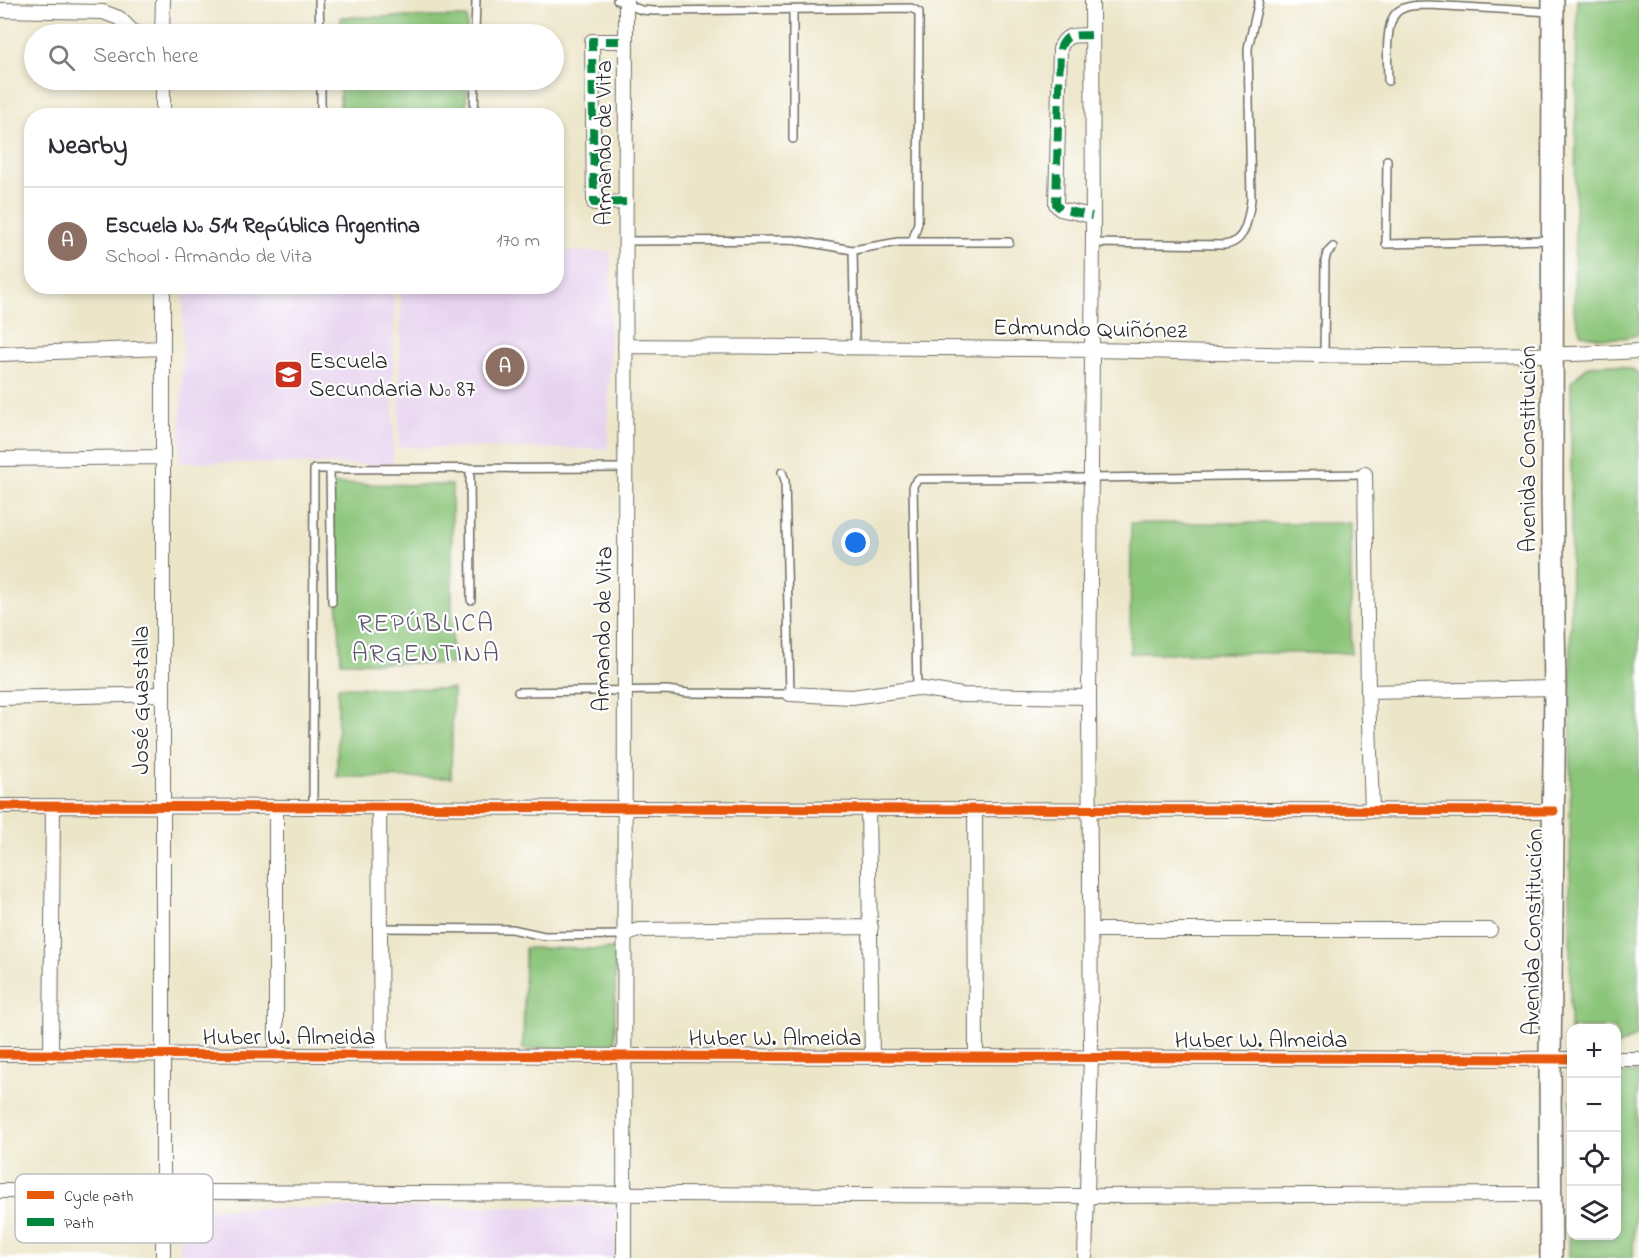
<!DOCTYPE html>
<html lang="en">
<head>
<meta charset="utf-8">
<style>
	:root { --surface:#fff; --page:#f7f7f7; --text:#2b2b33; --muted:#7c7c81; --line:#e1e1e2; --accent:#d93025 }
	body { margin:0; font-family:"Indie Flower",sans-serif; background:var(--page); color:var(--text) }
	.controls { position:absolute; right:18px; bottom:18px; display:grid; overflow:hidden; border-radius:12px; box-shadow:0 3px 9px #0003 }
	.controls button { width:54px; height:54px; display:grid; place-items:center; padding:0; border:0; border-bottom:2px solid var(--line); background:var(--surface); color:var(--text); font:30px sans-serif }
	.you { position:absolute; left:856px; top:543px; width:21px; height:21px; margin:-15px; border:4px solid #fff; border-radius:50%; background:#1a73e8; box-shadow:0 0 0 9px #1a73e833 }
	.badge { display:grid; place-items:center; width:39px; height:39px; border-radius:50%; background:var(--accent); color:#fff; font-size:20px; font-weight:700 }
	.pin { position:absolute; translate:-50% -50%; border:3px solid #fff; box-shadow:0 2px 6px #0006 }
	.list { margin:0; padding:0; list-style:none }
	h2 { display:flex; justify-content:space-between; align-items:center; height:78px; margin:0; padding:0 24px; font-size:26px }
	h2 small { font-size:20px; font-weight:400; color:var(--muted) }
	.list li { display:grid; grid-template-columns:39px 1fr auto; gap:18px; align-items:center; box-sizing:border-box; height:108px; padding:0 24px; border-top:2px solid var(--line) }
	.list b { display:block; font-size:22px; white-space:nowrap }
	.list p { margin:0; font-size:20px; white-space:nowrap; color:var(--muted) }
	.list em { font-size:20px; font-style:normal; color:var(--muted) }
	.icon { flex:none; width:33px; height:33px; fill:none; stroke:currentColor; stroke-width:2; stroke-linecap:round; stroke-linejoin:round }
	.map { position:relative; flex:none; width:1639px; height:1258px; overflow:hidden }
	.search { position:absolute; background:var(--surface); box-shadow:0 3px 9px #0003; left:24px; top:24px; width:540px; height:66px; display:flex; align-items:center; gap:15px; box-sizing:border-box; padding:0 21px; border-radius:33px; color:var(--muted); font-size:22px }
	.panel { position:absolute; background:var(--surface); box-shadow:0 3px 9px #0003; left:24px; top:108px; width:540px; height:186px; border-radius:24px }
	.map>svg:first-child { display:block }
	.built { fill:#e7d2ef }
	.green { fill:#8bc579; stroke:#5b7852; stroke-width:1.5 }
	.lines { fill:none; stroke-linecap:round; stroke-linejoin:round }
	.lane-casing { stroke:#6f6c62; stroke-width:10 }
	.street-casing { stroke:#6f6c62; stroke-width:16 }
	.primary-casing { stroke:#6f6c62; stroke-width:24 }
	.lane { stroke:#fff; stroke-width:7 }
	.street { stroke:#fff; stroke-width:14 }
	.primary { stroke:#fff; stroke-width:21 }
	.quiet { stroke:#00873e; stroke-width:8; stroke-dasharray:15 8; stroke-linecap:butt }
	.cycleway-casing { stroke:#fff; stroke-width:13 }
	.cycleway { stroke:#e8590c; stroke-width:9 }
	.labels { text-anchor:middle; stroke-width:4.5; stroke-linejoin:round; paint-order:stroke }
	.street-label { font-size:24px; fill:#2b2b2b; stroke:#fff }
	.poi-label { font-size:24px; fill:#2b2b2b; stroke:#fff; text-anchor:start }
	.neighbourhood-label { font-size:26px; letter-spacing:1.5px; fill:#5d586c; stroke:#fff }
	.key { fill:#fff; stroke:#bfbfbf; stroke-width:1.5 }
	.key-label { font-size:16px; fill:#2b2b2b }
</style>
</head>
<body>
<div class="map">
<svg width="1639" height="1258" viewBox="0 0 1639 1258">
	<rect width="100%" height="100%" fill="#fff"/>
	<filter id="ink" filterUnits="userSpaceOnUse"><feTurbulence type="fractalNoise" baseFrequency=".0167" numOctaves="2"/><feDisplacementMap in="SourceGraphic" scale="12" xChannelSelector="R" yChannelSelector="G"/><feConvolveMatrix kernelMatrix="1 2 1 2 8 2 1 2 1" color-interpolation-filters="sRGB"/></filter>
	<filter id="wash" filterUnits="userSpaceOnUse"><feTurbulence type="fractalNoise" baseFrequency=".008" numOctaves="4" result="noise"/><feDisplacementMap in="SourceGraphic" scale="24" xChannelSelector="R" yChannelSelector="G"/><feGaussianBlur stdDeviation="1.35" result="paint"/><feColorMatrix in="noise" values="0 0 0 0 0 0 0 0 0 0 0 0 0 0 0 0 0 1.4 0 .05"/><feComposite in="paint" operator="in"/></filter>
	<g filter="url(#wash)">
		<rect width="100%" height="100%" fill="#ece6c9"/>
		<!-- built -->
		<path class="built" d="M557,251L611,252L608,449L399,447L401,287L556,286Z
			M184,287H394L393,465L180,462Z
			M616,1206L615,1258H180V1209Z"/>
		<!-- green -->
		<path class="green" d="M1577,0H1639V334C1620,341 1600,338 1581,334L1574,312Z
			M341,17H467V34H340Z
			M340,80H467L466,115H340Z
			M1611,364L1634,370L1639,373V912L1637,1036L1617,1047L1616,1028H1572L1571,1037L1570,1035L1571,382L1588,366Z
			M331,484L452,485V664L341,662Z
			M1131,523H1351V653H1130Z
			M338,687L453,689L451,778L337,777Z
			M525,948L615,949V1049H523Z
			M1638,1072L1633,1258H1569L1571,1098L1572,1236H1616L1617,1073Z"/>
	</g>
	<g filter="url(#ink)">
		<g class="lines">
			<defs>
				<path id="lane" d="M319,0L320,34
					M617,0L641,10L655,11L911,8L919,12L918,223L912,242
					M793,11V139
					M475,34L476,0
					M321,80V116
					M1388,81C1388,64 1384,24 1397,12C1405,5 1419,5 1429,5L1550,12
					M474,116L475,80
					M1387,160L1386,244L1550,240
					M626,241L793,240L853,250L898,242H1009
					M1093,243L1224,245C1246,243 1248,219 1251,200L1248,48L1259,0
					M853,250L855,347
					M1324,356L1325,261L1327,253L1333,247
					M470,468L471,600
					M330,469L332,602
					M917,688L913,485L918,479L1090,478L1365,474
					M518,692L667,690L688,693L790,694L785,480L782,472
					M313,807L314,469L626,468
					M381,928L512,929L544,936L623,935"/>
				<path id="street" d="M0,10L103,12L119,18L132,31L141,34H162
					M162,34L163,0
					M1091,35C1075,36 1066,32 1060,49L1056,204L1060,209L1092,216
					M163,80V116
					M626,202L594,203L592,41H626
					M625,346C782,347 938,347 1094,350C1276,354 1457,361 1639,351
					M0,354L163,348
					M0,459L163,457
					M1365,474L1368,692L1372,811
					M1368,692L1555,688
					M790,694L852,697L917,688L962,695L1089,697
					M0,698L163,694
					M0,806L1554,811
					M276,807V1056
					M379,808L381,1056
					M868,809L872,1057
					M975,810L976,1057
					M1091,930H1490
					M623,935L639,930L871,927
					M0,1054L1572,1059
					M51,1055L53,806
					M1616,1059H1639
					M0,1191L1087,1196L1551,1194
					M163,1258V286
					M624,1258L626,0
					M1085,1258L1091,1058L1089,697L1093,235L1092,0"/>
				<path id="primary" d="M1551,1258L1550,1059L1555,688L1552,493L1553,0"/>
			</defs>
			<!-- lane casing -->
			<use href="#lane" class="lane-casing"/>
			<!-- street casing -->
			<use href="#street" class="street-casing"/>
			<!-- primary casing -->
			<use href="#primary" class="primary-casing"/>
			<!-- lane -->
			<use href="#lane" class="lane"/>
			<!-- street -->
			<use href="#street" class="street"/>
			<!-- primary -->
			<use href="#primary" class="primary"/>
			<!-- quiet -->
			<path class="quiet" d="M1091,35C1075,36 1066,32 1060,49L1056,204L1060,209L1092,216
				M626,202L594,203L592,41H626"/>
			<defs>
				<path id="cycleway" d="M0,806L1554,811
					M0,1054L1572,1059"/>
			</defs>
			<!-- cycleway casing -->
			<use href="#cycleway" class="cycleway-casing"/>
			<!-- cycleway -->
			<use href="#cycleway" class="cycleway"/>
		</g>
	</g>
	<!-- icons -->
	<defs>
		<symbol id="school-square" viewBox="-11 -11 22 22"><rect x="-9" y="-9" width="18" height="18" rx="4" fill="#c8321e" stroke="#fff"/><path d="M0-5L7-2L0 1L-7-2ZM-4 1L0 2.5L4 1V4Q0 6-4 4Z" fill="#fff"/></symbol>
	</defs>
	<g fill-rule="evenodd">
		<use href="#school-square" x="272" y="358" width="33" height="33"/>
	</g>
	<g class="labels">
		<!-- street labels -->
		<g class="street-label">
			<text transform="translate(603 143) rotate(-90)" y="8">Armando de Vita</text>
			<text transform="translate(1090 328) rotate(1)" y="8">Edmundo Quiñónez</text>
			<text transform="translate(1527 449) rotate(-90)" y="8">Avenida Constitución</text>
			<text transform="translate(602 629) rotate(-89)" y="8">Armando de Vita</text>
			<text transform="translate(140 700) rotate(-90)" y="8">José Guastalla</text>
			<text transform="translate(1532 932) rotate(-89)" y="8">Avenida Constitución</text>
			<text x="289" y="1044">Huber W. Almeida</text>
			<text x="775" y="1045">Huber W. Almeida</text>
			<text x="1261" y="1047">Huber W. Almeida</text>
		</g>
		<!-- poi labels -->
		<g class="poi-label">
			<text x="309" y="368">Escuela<tspan x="309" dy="28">Secundaria Nº 87</tspan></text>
		</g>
		<!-- neighbourhood labels -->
		<g class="neighbourhood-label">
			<text x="426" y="631">REPÚBLICA<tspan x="426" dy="30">ARGENTINA</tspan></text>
		</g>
	</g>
	<!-- legend -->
	<rect x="15" y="1174" width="198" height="69" rx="9" class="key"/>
	<rect x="27" y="1191" width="27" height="8" fill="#e8590c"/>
	<rect x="27" y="1218" width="27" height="8" fill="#00873e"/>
	<g class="key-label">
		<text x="64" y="1201">Cycle path</text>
		<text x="64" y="1228">Path</text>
	</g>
</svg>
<div class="controls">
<button>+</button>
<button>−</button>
<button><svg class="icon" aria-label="locate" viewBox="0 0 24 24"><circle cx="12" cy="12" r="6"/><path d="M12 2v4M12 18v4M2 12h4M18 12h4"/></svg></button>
<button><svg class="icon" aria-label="layers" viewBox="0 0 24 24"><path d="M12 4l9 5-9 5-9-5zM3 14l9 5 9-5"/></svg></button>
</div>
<div class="you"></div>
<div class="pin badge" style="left:505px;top:367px;background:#8d6e63">A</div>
<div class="search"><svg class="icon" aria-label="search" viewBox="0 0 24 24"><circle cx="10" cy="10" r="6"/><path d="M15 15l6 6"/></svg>Search here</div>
<section class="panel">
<h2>Nearby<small></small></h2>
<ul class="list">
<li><span class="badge" style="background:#8d6e63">A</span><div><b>Escuela Nº 514 República Argentina</b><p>School · Armando de Vita</p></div><em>170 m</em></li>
</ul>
</section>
</div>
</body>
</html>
